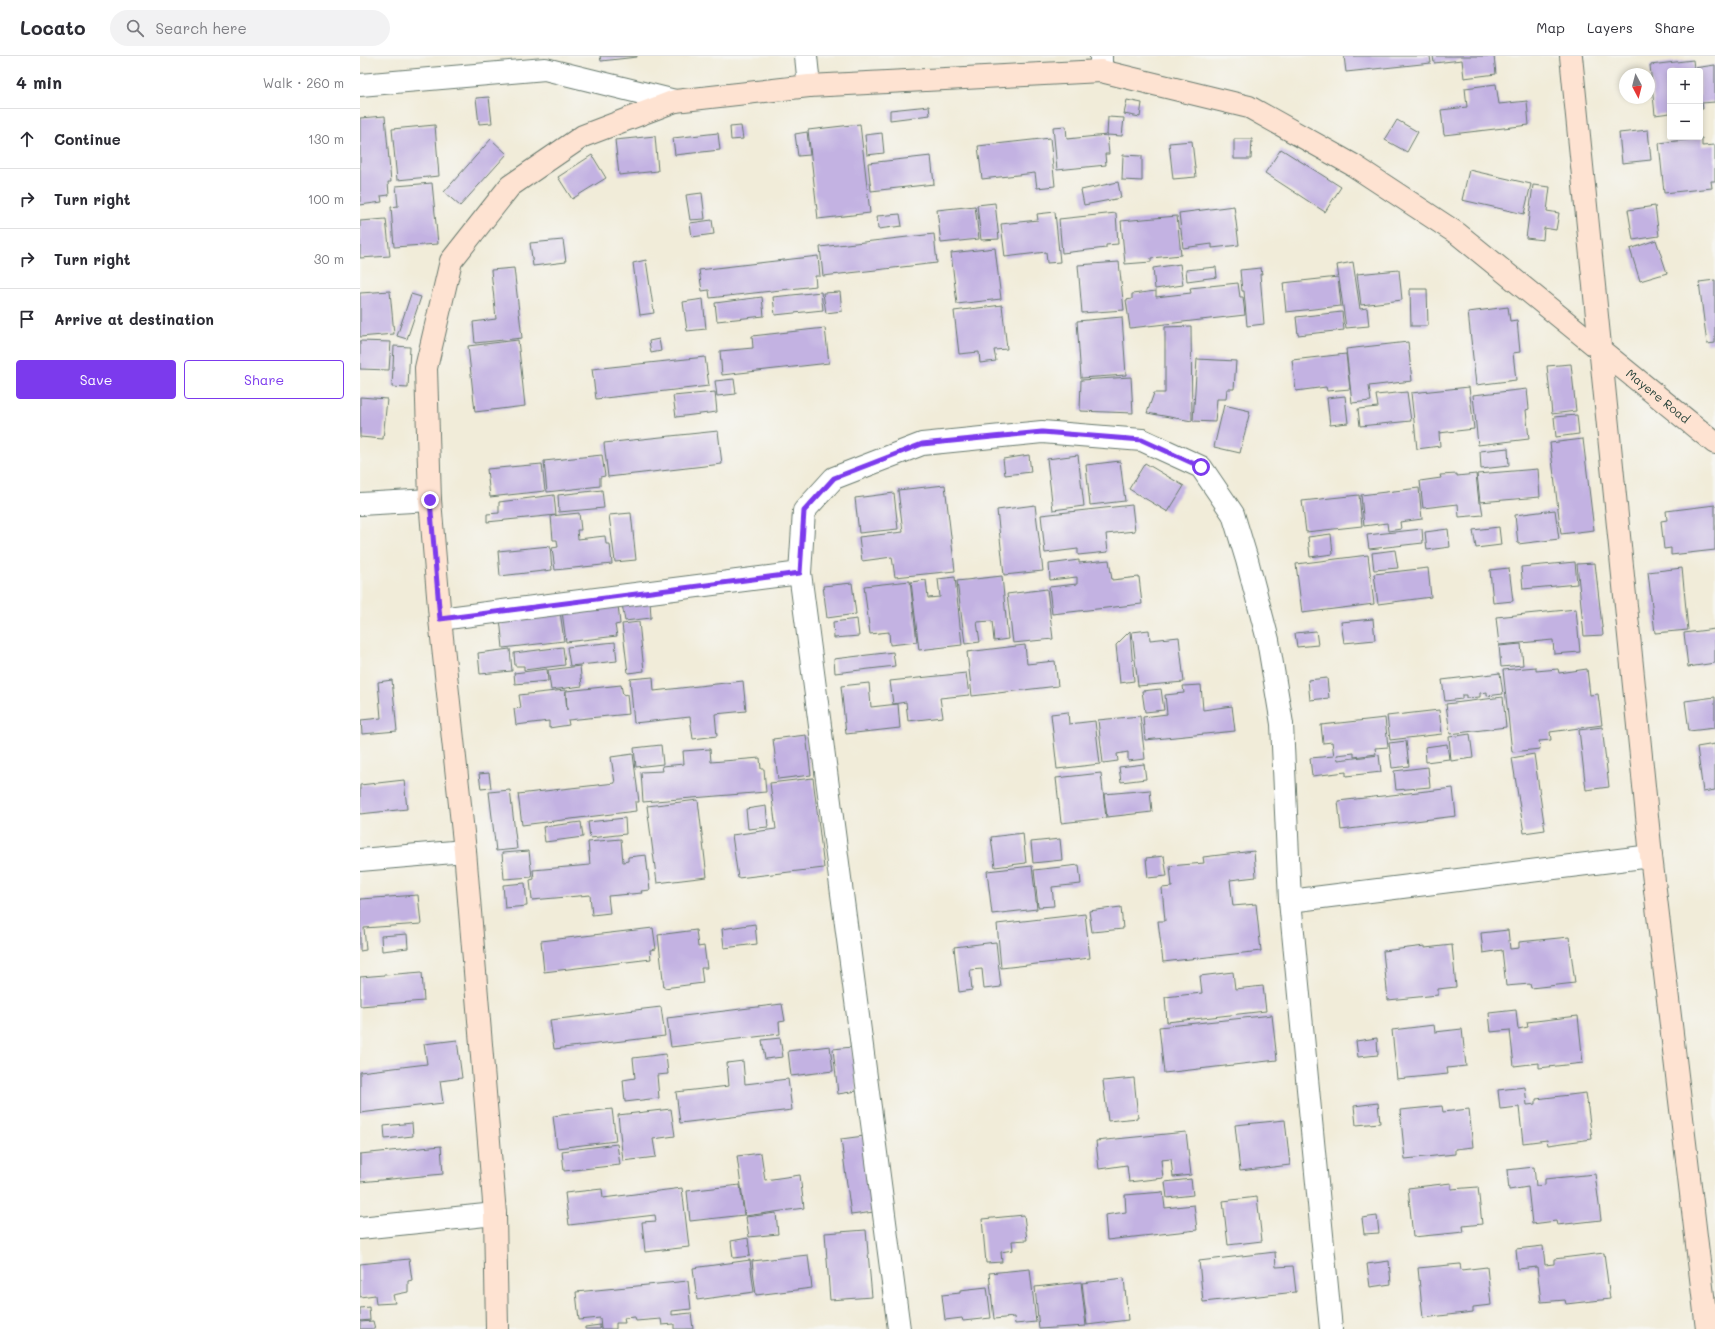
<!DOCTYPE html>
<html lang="en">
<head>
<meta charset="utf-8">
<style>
	:root { --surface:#fff; --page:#f2f2f3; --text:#2b2b33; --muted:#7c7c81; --line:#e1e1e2; --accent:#7c3aed }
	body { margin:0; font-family:Mali,sans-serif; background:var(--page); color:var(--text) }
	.controls { position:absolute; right:12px; top:12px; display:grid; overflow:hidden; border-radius:4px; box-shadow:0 2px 6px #0003 }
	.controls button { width:36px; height:36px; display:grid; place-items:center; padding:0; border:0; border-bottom:1px solid var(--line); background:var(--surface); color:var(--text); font:20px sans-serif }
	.compass { position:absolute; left:1259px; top:12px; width:36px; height:36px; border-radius:50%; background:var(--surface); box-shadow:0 2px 6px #0003; rotate:173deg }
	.stop { position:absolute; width:12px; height:12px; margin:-9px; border:3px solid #7c3aed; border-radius:50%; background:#fff }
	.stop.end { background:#7c3aed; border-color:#fff; box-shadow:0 1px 4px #0008 }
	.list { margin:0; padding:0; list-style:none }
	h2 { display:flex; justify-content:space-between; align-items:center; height:52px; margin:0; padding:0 16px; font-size:17px }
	h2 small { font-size:13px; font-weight:400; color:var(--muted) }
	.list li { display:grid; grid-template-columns:26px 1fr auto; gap:12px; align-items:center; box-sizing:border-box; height:60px; padding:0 16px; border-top:1px solid var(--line) }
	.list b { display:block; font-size:15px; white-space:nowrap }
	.list em { font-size:13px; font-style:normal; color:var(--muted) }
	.actions { display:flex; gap:8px; padding:12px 16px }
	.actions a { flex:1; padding:9px 0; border:1px solid var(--accent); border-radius:4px; text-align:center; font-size:14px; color:var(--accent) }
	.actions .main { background:var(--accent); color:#fff }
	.icon { flex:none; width:22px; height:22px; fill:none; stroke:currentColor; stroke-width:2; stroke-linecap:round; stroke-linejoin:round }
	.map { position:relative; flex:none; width:1355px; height:1273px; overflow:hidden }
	header { display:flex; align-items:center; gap:24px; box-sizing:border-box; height:56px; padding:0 20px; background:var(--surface); border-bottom:1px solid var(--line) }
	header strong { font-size:19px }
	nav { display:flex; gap:22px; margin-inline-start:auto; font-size:14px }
	.search { width:280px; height:36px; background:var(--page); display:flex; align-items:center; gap:10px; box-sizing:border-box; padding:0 14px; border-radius:22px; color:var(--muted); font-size:15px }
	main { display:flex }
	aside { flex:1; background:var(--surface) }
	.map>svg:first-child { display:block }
	.building { fill:#c3b2e2 }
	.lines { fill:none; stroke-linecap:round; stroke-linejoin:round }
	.street-casing { stroke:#687a6e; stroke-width:24 }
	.secondary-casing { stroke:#687a6e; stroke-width:24 }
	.street { stroke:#fff; stroke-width:22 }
	.secondary { stroke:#fee3d2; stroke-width:22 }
	.route { stroke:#7c3aed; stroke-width:5 }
	.labels { text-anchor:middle; stroke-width:3; stroke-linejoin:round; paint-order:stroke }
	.street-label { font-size:12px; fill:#1f3d34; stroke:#f6f6f2 }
</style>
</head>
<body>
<header>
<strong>Locato</strong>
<div class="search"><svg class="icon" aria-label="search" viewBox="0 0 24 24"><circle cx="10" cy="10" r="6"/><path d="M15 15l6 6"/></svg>Search here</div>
<nav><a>Map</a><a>Layers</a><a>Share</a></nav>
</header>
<main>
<aside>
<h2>4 min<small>Walk · 260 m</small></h2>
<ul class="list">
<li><svg class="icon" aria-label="ahead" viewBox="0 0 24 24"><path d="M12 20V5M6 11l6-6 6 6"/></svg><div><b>Continue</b></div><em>130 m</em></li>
<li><svg class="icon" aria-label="right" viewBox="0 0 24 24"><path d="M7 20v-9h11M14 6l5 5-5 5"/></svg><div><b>Turn right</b></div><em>100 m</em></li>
<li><svg class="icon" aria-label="right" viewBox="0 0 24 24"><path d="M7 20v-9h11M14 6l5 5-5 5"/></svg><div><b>Turn right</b></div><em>30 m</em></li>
<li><svg class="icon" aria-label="arrive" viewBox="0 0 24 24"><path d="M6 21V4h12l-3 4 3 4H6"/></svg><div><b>Arrive at destination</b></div></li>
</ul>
<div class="actions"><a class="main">Save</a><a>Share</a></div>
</aside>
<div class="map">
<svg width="1355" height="1273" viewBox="0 0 1355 1273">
	<rect width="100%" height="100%" fill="#f6f6f2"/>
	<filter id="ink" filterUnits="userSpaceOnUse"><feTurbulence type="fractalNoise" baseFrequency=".025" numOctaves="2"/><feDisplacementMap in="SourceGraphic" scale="8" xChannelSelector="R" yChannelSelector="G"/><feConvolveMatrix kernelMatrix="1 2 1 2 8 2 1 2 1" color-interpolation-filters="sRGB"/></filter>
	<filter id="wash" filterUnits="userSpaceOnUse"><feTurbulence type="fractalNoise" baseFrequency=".012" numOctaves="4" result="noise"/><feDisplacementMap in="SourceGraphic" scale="16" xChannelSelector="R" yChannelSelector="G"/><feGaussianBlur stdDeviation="0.9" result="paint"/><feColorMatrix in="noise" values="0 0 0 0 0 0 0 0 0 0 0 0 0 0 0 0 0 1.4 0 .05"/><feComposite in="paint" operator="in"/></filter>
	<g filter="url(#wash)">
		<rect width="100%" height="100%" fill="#f1ecd9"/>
		<g id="blocks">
			<!-- building -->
			<path class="building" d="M240,0H277V1L241,5Z
				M984,0H1070L1071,7L986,16Z
				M1073,0H1134L1136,18L1104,22L1102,4L1074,7Z
				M1333,4L1334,12L1355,9V46L1342,47L1343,53H1340V15H1310V57L1295,59L1290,9Z
				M1136,28L1139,48L1167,45L1169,69L1084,79L1081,54L1107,51L1105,32Z
				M129,41L132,67L119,68L116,42Z
				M767,44L782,47L780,61L764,58Z
				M569,50L570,59L530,64V54Z
				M25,60L31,126H28L29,139L21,140L22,146L0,149V62Z
				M748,61L764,62L762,80L747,79Z
				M1037,64L1058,76L1047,96L1025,84Z
				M500,68L510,157L458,163L448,74Z
				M75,69L79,120L37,124L32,73Z
				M381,70L383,83L371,84L370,71Z
				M706,70L707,83L747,79L749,98H745L746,109L697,114L693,71Z
				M1288,74L1291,104L1262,107L1259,77Z
				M447,76L450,99L438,100L435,78Z
				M358,77L360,94L315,99L313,82Z
				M522,77L524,97L507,99L505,79Z
				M295,80L298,115L259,119L255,84Z
				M690,82L695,130L677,132L675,117L622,123L618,90Z
				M1342,82V90L1355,89V125H1351L1352,132L1304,137L1299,87Z
				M131,83L147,98L100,150L84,136Z
				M874,83H892L891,103H874Z
				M832,85L836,121L813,123L809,87Z
				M921,93L981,131L965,156L905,117Z
				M232,99L246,122L212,143L198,121Z
				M763,99L782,100V125L762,124Z
				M571,100L574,128L511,135L508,107Z
				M1109,114L1171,128L1164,158L1102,144Z
				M758,126L761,142L724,149L721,134Z
				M72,127L78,188L34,191L31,151L38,150L36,130Z
				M1173,129L1190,131L1187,155L1199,157L1196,174L1184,172L1183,184L1166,182Z
				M342,137L345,163L330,164L326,139Z
				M635,147L639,183L621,184L617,149Z
				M615,150L619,183L581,187L577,154Z
				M874,150L879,189L852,192V188L823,192L819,157Z
				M1295,150L1299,180L1273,184L1268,154Z
				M695,156L700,206L687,207L686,196L645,201L641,168L678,164L677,158Z
				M756,157L758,188L746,189V192L702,197L699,163Z
				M540,158L542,170L518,173L517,160Z
				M817,160L821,199L791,202V206L765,208L761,165Z
				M26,163L30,200L0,202V165Z
				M352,164L354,178L332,181L330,167Z
				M574,178L577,207L463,220L460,191Z
				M203,184L206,206L173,210L170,187Z
				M1296,184L1307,217L1280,225L1270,193Z
				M635,192L641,243L597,248L591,197Z
				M458,200L460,220H455L456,230L350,242L349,234L342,235L339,214Z
				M286,204L294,257L280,259L273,207Z
				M759,206L764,254L722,257L718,209Z
				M993,206L1000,253L1007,252L1009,270L986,272L977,209Z
				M820,208L823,229L795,233L793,212Z
				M856,211L857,221L827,225L826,214Z
				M154,212L162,282L115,287L113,266L136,263L131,214Z
				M901,212L902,218H900L904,268L887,270L884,235H882L880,214Z
				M1039,214L1042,244L1001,249L997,218Z
				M978,221L981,250L926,256L923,227Z
				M1355,224V287L1347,288L1339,226Z
				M878,227L880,241H883L885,259L770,272L766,244L772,243V238L796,235V241L831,237L830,232Z
				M1050,233H1067L1068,270H1051Z
				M30,235L34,278L0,281V237Z
				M461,236L463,254L415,259L413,241Z
				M480,236L482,255L466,257L463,237Z
				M51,238L61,241L47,283L37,280Z
				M402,241L404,260L357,265L355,247Z
				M343,243L346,273L327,275L323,246Z
				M642,249L647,293L634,294L636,305L620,307L619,296L599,298L594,255Z
				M1148,251L1150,265L1157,264L1160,296L1153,297L1156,324L1116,329L1108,256Z
				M982,256L984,274L938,279L936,261Z
				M762,261L766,319L721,322L717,265Z
				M831,270L832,365L787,357L794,337H805V271Z
				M465,272L469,307L362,319L360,295L393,292L392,280Z
				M299,283L301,295L291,297L289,285Z
				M158,284L165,350L115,356L108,290Z
				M0,285L31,286L29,314L0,313Z
				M1048,286L1052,325L1009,330L1011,345L992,347L986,293Z
				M34,290L50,291L48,332L32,331Z
				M986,298L990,333L967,335L966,331L936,335L932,304Z
				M345,301L349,330L236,343L232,313Z
				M837,303L876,305L874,333H867L866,343H857L855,366L833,365Z
				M1211,308L1216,355L1192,358L1187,310Z
				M771,321L773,357L720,355L721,324Z
				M374,323L376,338L357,340L355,325Z
				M1109,331L1114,373L1079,377L1080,390L1057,393L1051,337Z
				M1167,333L1169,353L1166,354L1169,383L1118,389L1113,339Z
				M355,336L357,356L316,361L313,340Z
				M1047,336L1051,365L1000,370L998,353L1018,351L1016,339Z
				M985,340L988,367L970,369L967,342Z
				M0,341L27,343L23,383L0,381Z
				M864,349L890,355L880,397L854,391Z
				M1217,359L1219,378L1196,381L1194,361Z
				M358,375L362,408L248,421L244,387Z
				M1223,383L1234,474L1201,478L1190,387Z
				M1148,392L1149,410L1121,413L1120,395Z
				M242,399L245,420L240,421V430L187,436L184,405Z
				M669,399L671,416L645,419L643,403Z
				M718,399L724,450L693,454L687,403Z
				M760,405L765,445L730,449L726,409Z
				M785,407L824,430L808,456L769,433Z
				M182,408L185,435L130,441L127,413Z
				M1178,413L1180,441L1120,446L1117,418Z
				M1097,418V420L1116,418L1119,447H1121L1123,459L1099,461L1098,448L1063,452L1060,425L1081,422L1080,419Z
				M585,429L595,515L535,521L532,501L502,505L499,481L543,476L538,434Z
				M1059,432L1062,463L1040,466L1041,473L1028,475L1027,467L1004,470L1001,439Z
				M242,434L244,452L199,456L198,439Z
				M534,437L538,473L499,477L495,442Z
				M194,439L196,459L127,466V458L139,457V446Z
				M999,439L1002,470L946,476L942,445Z
				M675,449L683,515L644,519L637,454Z
				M772,449L775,475L746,478L748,496L718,499V493L685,497L681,459Z
				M1355,449V494L1311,499V492L1304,493L1301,465L1307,464L1306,455Z
				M1195,454L1199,483L1158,488L1155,459Z
				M219,457L221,474H217L218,483L245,480L246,488H250L252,508L195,514L192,492L198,491L197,484H193L191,460Z
				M271,457L276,504L255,506L249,459Z
				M1139,471L1141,489L1116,492L1113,474Z
				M1062,473L1063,487L1009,493L1007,479Z
				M1088,473L1090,491L1067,494L1065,476Z
				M971,478L973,498L950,501L948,481Z
				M190,490L192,514L140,520L138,495Z
				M1035,494L1038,512L1014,514L1012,497Z
				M1008,499L1014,548L942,557L936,508Z
				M719,504V507L749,504L752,524L779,521L782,548L692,558L689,531L717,528V521L690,524L689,508Z
				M1215,506L1217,528L1163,533L1161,511Z
				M1235,507L1243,579L1224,580L1217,508Z
				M1068,512L1071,541L1018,548L1014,518Z
				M1149,512L1153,545L1133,547L1130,514Z
				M1322,512L1328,574L1295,577L1288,516Z
				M642,520L648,583L634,585L632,565L617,566L620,586L605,588L597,525Z
				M595,521L602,589L559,594L551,526L566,524L568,542L580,541L578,523Z
				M550,525L557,586L530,589L529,576L510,578L504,530Z
				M492,527L496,558L467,562L463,530Z
				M687,533L693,583L653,587L647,538Z
				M290,545L291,562L265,565L262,548Z
				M258,549L260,568L255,569L257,580L206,586L202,555Z
				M1216,553L1220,596L1194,598L1193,584L1139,589L1136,561Z
				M200,555L204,585L143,592L140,562Z
				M497,563L499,580L474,582L473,566Z
				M1013,563L1015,584L984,587L981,566Z
				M279,566L284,615L268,617L262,568Z
				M1355,573V607L1328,611L1324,577Z
				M789,574L790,584L819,581L824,626L778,630L772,576Z
				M770,575L774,625L760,627L756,589Z
				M956,575L958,589L937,591L935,577Z
				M255,586L257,605L210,610L207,591Z
				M1161,588L1163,609L1141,611L1139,590Z
				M665,589L667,608L695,605L698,630L612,640L607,596Z
				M203,591L205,609L164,614V610H155L154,597Z
				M150,593L152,615L120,618L118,597Z
				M533,596L535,610L475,617L474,603Z
				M220,610L222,630L191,634L188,614Z
				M1176,611V615L1198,613L1199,617L1227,613L1230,639L1238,638L1242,669L1190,676L1191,684L1179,685L1180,693L1152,696L1143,614Z
				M187,613L188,625L155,628L154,617Z
				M606,617L609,639L580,642L583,661L548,665L546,646L533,648L530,625Z
				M1140,617L1143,638L1127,640V636L1120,637V641L1106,642V639H1102V643L1085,645L1082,624Z
				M293,621L294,635L383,625L386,655L355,658L357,680L333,683L330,661L274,667L270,623Z
				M967,622L969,642L950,644L948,624Z
				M32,624L37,675L2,678L1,664L21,662L18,626Z
				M509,627L511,651L538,648L540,672L486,678L481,630Z
				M261,629L263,639L267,638L269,658L208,664L209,669L189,672V665L156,669L154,653L161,652L159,639L205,634L207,654L206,635Z
				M841,629L843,654L872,650L875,675L785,684L783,661L807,658L805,639L824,637L823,630Z
				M801,633L804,654L785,656L782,635Z
				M1143,641L1146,671L1090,678L1086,648Z
				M1355,641V672L1329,675L1325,645Z
				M1079,654L1082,678L1030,684L1027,660Z
				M708,656L709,668L735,665L740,708L697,713L691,658Z
				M780,660L785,703L768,705V696L757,698L758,705L743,707L738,664Z
				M1025,662L1028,691L1015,692L1016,698L994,701V697L977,699L978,704L1019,699L1021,716L986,720V716L952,720L950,702L974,700L972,686L963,687L961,669Z
				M1242,671L1249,731L1226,734L1219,674Z
				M1110,678L1113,702L1091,705L1089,681Z
				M446,679L451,719L418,723L413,683Z
				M1046,685L1049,710L1032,712L1029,687Z
				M1087,688L1089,703L1066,706L1065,691Z
				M1355,688V734L1343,736L1337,691Z
				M301,689L303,708L276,711L274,692Z
				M350,693L351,706L400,702L401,713H404L406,736L283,746L281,716L303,715L302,710L324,708L323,695Z
				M273,698L279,746H275L276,755L162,769L158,738L255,727L251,701Z
				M1174,698L1185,774L1164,777L1152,702Z
				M784,708L786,723L761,726L759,711Z
				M1068,711L1070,731L1036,734L1034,715Z
				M129,717L131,732L121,733L119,718Z
				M741,717L746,762L701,767L696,722Z
				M453,722L464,812L378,822L372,779L416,773L410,727Z
				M44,724L47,753L0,758V729Z
				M1093,732L1096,760L981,774L978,745Z
				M150,734L157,793L136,795L129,736Z
				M790,734L792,756L747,761L744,738Z
				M338,744L347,821L297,827L287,750Z
				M406,750L408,771L388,773L386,753Z
				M265,762L266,778L230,782L228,766Z
				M221,766L223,781L185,786L183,771Z
				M663,777L666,807L635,811L631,781Z
				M261,783L263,806L268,805V801L286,799L290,834L281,835L282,837L248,840L250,857L232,859L230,839L172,844L170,824L174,823L173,814L230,809L228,786Z
				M700,783L702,804L673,807L671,786Z
				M169,795L172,821L144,823L142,797Z
				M894,795L896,821L870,824L873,850L896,848L901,895L803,906L798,865H805L802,832L812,831L810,810L844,807L843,801Z
				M804,800L807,820L788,822L786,802Z
				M719,809L721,828L692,831L694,850L678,851L674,814Z
				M672,810L677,853L632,858L627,815Z
				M165,827L167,850L145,852L143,829Z
				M58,839L61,868L4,872L6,894L0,895V843Z
				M761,851L763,873L732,876L729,855Z
				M725,858L730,902L641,912L637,868Z
				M395,868L397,888L364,892L362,873Z
				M293,872L296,893L290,894L291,903L184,916L181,885Z
				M336,874L338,891L344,890L347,912H341L343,927L304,932L298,879Z
				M1148,874L1150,893L1159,892V886L1209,881L1215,927L1171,932L1170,928L1146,930L1142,894L1123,897L1121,877Z
				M47,878L48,892L22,895L21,880Z
				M636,886L641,931L624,933L622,913L610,914L612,934L599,936L594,891Z
				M1092,889L1096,931L1078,933V939L1028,944L1023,895L1065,890V892Z
				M62,916L64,945L0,950V921Z
				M873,916L875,933L903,930L906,955L807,966L805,941L842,937L840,920Z
				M422,948L425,965L419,966L420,978L311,991L307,962Z
				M301,951L305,980L194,993L190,964Z
				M1156,954L1158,973L1168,971L1167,966L1218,960L1223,1007L1179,1012V1007L1154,1010L1150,974L1131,976L1129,957Z
				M912,959L917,1004L804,1017L799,971Z
				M1074,969L1075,976L1102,973L1106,1010L1087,1012L1088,1018L1037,1023L1032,974Z
				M420,982L423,1001L405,1003L402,984Z
				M1017,982L1018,999L998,1001L996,985Z
				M97,984L102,1022L80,1025L83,1047L0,1057V1016L67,1008L64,988Z
				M470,990L473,1015L431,1020L428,995Z
				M492,991L497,1035L478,1038L473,993Z
				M306,998L308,1018L297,1019L299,1042L265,1046L263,1024L275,1022L273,1002Z
				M383,1005L385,1028L428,1023L432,1054L320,1067L316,1036L369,1030L367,1007Z
				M774,1022L778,1062L748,1065L743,1025Z
				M1165,1031L1167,1049L1176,1048V1043L1226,1037L1232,1083L1188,1089L1187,1084L1163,1087L1159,1051L1140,1053L1138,1034Z
				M1018,1047L1020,1067L996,1069L994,1050Z
				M1082,1050L1083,1056L1109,1053L1113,1091L1095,1093V1098L1045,1103L1040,1054Z
				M252,1053L256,1085L197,1092L193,1060Z
				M311,1053L315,1080L293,1083L296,1101L263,1105L258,1059Z
				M925,1064L930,1109L880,1115L875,1069Z
				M52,1067L53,1080L25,1083L24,1070Z
				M826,1076L831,1119L813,1121L811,1103L801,1104L803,1122L769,1126L767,1109L739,1113L736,1085Z
				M504,1080L514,1156L491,1159L481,1083Z
				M257,1088L260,1109L204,1115L202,1095Z
				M81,1090L83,1118L0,1126V1098Z
				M401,1097L405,1124L440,1119L444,1152L385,1160L377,1100Z
				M1174,1111L1176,1130L1185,1129V1123L1235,1118L1241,1164L1197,1169L1196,1165L1172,1168L1168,1131L1149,1134L1147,1114Z
				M831,1123L833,1139L807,1142L805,1126Z
				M1091,1127V1133L1118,1131L1122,1168L1103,1170L1104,1176L1053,1181L1048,1132Z
				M380,1129L384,1159L330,1165L327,1135Z
				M322,1132L329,1191L285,1196L282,1166L296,1165L295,1159L209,1169L205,1137L242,1133L243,1142Z
				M803,1136L805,1152L834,1149L837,1174L747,1184L745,1159L766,1156L765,1139Z
				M897,1141L902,1185L868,1189L863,1145Z
				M416,1157L418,1178L389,1181L386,1161Z
				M664,1159L667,1184L652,1185L653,1194L641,1196L642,1206L626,1207L622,1163Z
				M1017,1160L1019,1177L1004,1178L1002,1162Z
				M506,1174L512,1241L470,1244L465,1177Z
				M388,1182L390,1200L373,1202L371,1185Z
				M1183,1190L1185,1209L1194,1208V1203L1244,1197L1250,1243L1206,1248L1205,1244L1181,1246L1177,1211L1158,1213L1156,1193Z
				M915,1196L916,1211L933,1210L936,1236L843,1246L839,1205Z
				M448,1199L452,1232L396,1239L392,1205Z
				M49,1203L52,1224L48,1225V1236L33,1239L35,1247L16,1248L15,1239L0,1241V1208Z
				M390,1204L394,1236L337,1244L333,1212Z
				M1029,1205L1031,1228L1010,1231L1007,1208Z
				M1100,1208L1101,1214L1127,1211L1131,1249L1113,1251V1256L1063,1262L1058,1212Z
				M670,1213L676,1266L655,1268L654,1261L634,1263L629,1217Z
				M764,1222L768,1264L727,1269L722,1227Z
				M328,1225L331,1253L312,1255V1259L331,1257L333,1273H314V1268L302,1269L301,1263L276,1265L275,1261L264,1262L265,1267H256V1273H241L240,1262L219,1264L216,1236Z
				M721,1226L726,1270L679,1273L675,1231Z
				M627,1231L631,1262L603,1265L602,1262L585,1264L582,1239L600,1237V1234Z
				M9,1251L10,1264L0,1265V1252Z
				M13,1265L15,1273H0V1266Z
				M240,1269V1273H225V1271Z"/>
		</g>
	</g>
	<g filter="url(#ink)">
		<use href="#blocks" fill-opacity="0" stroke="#687a6e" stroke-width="1"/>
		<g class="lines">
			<defs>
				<path id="street" d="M446,0L449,30
					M741,0V15
					M0,29L185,13L315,45
					M0,448L70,444
					M80,563L440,517
					M0,804L105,795
					M930,845L1291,800
					M0,1172L135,1158
					M539,1273L440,517L444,455L474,422L562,388L682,376L782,384L841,411L873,458L887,504L908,584L922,668L930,845L971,1273"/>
				<g id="secondary">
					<path d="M1211,0L1291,800L1347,1273"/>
					<path id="s1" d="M137,1273L135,1158L105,795L80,563L70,444L66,312L91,205L150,130L223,80L315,45L449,30L741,15L889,51L993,109L1098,178L1355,387"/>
				</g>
			</defs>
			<!-- street casing -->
			<use href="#street" class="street-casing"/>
			<!-- secondary casing -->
			<use href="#secondary" class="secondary-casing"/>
			<!-- street -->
			<use href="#street" class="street"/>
			<!-- secondary -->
			<use href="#secondary" class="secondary"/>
		</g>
	</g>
	<g class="lines" filter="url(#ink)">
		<!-- route -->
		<path class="route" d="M70,444L80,563L440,517L444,455L474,422L562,388L682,376L782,384L841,411"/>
	</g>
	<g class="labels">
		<!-- street labels -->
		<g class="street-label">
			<text dy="4" stroke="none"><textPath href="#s1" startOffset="2438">Mayere Road</textPath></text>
		</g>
	</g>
</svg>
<div class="controls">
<button>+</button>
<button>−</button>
</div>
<svg class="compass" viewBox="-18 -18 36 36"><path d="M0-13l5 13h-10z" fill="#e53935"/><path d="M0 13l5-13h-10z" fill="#7c7c81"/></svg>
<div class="stop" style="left:841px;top:411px"></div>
<div class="stop end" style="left:70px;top:444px"></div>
</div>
</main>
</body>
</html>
